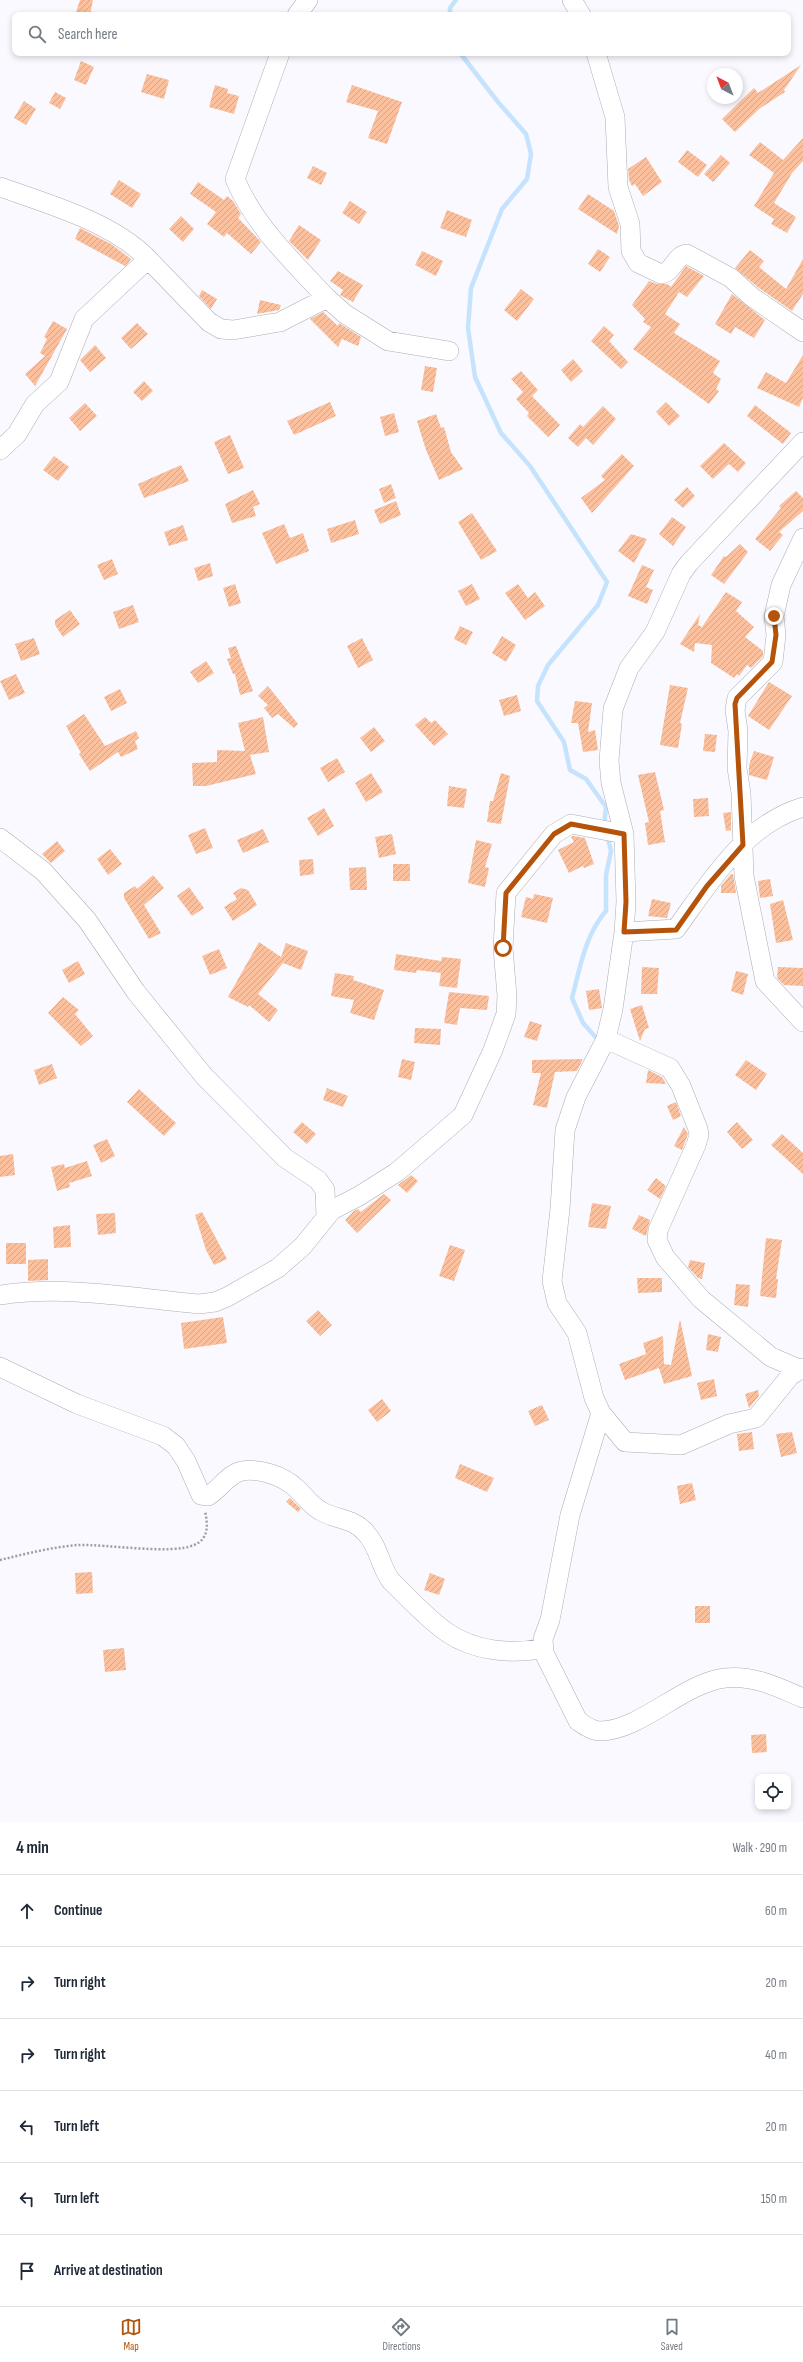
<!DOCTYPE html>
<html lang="en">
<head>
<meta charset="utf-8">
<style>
	:root { --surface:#fff; --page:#f2f2f3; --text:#1f2937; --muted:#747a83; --line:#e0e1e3; --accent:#b45309 }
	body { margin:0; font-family:"Sofia Sans Condensed",sans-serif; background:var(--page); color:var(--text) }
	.controls { position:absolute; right:12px; bottom:12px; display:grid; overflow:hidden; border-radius:8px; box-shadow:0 2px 6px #0003 }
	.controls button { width:36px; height:36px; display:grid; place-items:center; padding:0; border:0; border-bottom:1px solid var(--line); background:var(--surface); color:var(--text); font:20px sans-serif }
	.compass { position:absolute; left:707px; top:68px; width:36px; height:36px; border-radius:50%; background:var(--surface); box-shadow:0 2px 6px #0003; rotate:318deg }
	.stop { position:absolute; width:12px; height:12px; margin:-9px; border:3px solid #b45309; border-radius:50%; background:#fff }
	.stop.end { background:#b45309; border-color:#fff; box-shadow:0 1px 4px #0008 }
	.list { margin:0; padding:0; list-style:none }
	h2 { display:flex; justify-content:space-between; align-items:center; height:52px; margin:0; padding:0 16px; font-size:17px }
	h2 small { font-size:13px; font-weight:400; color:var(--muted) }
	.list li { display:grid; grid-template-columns:26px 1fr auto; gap:12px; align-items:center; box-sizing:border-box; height:72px; padding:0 16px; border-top:1px solid var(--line) }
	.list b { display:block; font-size:15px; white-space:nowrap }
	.list em { font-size:13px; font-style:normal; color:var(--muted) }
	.icon { flex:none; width:22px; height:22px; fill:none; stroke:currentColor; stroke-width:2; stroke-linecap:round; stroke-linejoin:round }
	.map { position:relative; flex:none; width:803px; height:1822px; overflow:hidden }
	.search { position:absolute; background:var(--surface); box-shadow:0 2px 6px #0003; left:12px; right:12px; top:12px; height:44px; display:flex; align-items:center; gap:10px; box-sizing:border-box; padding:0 14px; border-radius:8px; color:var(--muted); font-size:15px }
	.sheet { height:484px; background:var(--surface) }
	nav { display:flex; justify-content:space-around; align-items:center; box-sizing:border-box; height:56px; border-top:1px solid var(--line); background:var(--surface); font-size:11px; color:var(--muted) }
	nav a { display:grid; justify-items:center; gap:2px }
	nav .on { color:var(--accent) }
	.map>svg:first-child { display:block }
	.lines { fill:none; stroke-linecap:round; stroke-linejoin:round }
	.stream { stroke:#c6e3fe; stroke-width:4.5 }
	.building { fill:url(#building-hatch) }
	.street-casing { stroke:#adadb4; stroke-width:20 }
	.path { stroke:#9d9da2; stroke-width:2.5; stroke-dasharray:2 2; stroke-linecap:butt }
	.street { stroke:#fff; stroke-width:19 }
	.route { stroke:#b45309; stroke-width:5 }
</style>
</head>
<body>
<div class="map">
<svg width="803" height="1822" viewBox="0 0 803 1822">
	<defs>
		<pattern id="building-hatch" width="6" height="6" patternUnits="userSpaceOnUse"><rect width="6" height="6" fill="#fbc19f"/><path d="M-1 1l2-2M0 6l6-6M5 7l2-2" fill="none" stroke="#d6a588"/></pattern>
	</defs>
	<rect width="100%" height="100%" fill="#f9f9ff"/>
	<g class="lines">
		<!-- stream -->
		<path class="stream" d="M450,15V8L456,0
			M460,53L498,102L526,134L531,154L527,179L502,209L471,288L468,328L475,377L501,433L530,466L607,582L598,605L548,665L538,686L537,701L564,742L570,770L586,779L606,807L604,826
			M600,1042L583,1023L572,998C580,968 585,935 606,911V875L611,851L607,835"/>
	</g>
	<!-- building -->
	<path class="building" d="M80,0H93L90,15H75Z
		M81,61L94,67L86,85L74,80Z
		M801,65L784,90L785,92L759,109L735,132L722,119L754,88L758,93Z
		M147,74L169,80L164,99L141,92Z
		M215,85L228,89L227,93L239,96L234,114L209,107Z
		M352,85L402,102L387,144L368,138L378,111L346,102Z
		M55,92L66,98L60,109L49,103Z
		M24,101L36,109L26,125L14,118Z
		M803,138V161L792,173L774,203L796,217L787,233L771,224L774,219L754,206L774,173L749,155L760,142L783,160Z
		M687,150L707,165L698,177L678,162Z
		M721,155L730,163L713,182L704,174Z
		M646,157L662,182L643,196L635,184L632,186L629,180L628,169Z
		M313,166L327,173L321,185L307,178Z
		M119,180L141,194L132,208L110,194Z
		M198,182L224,200L227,196L233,201L241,214L238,218L261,242L251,254L227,233L224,237L207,224L216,212L190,194Z
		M588,194L614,211L619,226L617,234L578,209Z
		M350,201L367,212L359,224L342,213Z
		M447,210L472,220L466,237L440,228Z
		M181,216L194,229L183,242L169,229Z
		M299,225L321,240L308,260L289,241Z
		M80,228L111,244L131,259L129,262L125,266L75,239Z
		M598,249L610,257L600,272L588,264Z
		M750,250L764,261L759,267L786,289L803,259V294L792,311L759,288L735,268Z
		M422,251L443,261L436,276L415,265Z
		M686,266L704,276L687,297L671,287Z
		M338,271L363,285L353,302L340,295L343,290L330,281Z
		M649,281L657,284H667L679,292L665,314L680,324L674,333L720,361L713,373L721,379L716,389L719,391L709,404L633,349L651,327L643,322L645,319L632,305Z
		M521,289L534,299L517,321L504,310Z
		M202,290L217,299L211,309L199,296Z
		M732,294L765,320L754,338L735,327L731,334L715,324Z
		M260,300L281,305L279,310L257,314Z
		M323,312L338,326L339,323L361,337L358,346L342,339L338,347L310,319Z
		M53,321L67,329L35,386L25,374L45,356L40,353L47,339L44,337Z
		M137,323L148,334L131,349L121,338Z
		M604,326L614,335L609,341L628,362L621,369L591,341Z
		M95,345L106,358L90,372L80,360Z
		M803,355V398L799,407L757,388L766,372L786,383Z
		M573,359L583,371L571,382L561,370Z
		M425,366L437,368L433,392L421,390Z
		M521,371L538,390L532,396L560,425L548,437L527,416L529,413L516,399L523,392L511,379Z
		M144,381L153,391L142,401L133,392Z
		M330,402L336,416L294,435L287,421Z
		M666,402L680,416L669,426L656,412Z
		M85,403L97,416L80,431L69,418Z
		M755,405L791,433L783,444L747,416Z
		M603,406L616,419L593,445L586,438L578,447L568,438L580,424L583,427Z
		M394,413L399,432L385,436L380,417Z
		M436,414L441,428L444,427L451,452L463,469L439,480L426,450L417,421Z
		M230,435L244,468L228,474L214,442Z
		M724,443L746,463L738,472L729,464L713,479L700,466Z
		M622,454L634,466L592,513L581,498L605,480L601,476Z
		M54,456L69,467L58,481L43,470Z
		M181,465L189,481L144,498L138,484Z
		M391,484L396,498L384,503L379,489Z
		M687,487L695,496L683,508L674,500Z
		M253,490L260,504L253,507L256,516L232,523L225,504Z
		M796,491L803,498V511L779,532L783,535L770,551L755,539L781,508L779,506Z
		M396,501L401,515L380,524L374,510Z
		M472,513L497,551L481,560L458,522Z
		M672,517L686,527L673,546L659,534Z
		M355,520L359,534L331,543L327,529Z
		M284,524L290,538L303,533L309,551L276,564L262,533Z
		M183,525L188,540L169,546L164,532Z
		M631,534L647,539L634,563L618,551Z
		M740,544L748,552L724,584L711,575L724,556L726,557Z
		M112,559L118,574L104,580L97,565Z
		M210,563L213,576L198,581L194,568Z
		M642,565L654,570L646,587L653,590L647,604L628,596Z
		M235,584L241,603L229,607L223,588Z
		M472,584L480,599L466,606L458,591Z
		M518,584L528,598L535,592L545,606L525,620L505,593Z
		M726,592L742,602L736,611L754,627L745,637L763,651V656L751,668L747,665L739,676L737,674L734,678L711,663L712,645L695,643L694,652L680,644L700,614L698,625L702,627Z
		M133,605L139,622L119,629L113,612Z
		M70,610L80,624L63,637L55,625V620Z
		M460,626L473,632L466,645L454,639Z
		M502,636L516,645L506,662L492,653Z
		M34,638L40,654L21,661L15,644Z
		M362,638L373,660L358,668L347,646Z
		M236,646L253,691L240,695L235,674H233L227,659L231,658L228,648Z
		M206,661L214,673L198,683L190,672Z
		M16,674L25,693L9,700L0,681Z
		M769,682L792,696L769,730L748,716Z
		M670,685L688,688L680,723L682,724L678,748L660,745Z
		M268,686L298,724L294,728L278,714L272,718L264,708L268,705L258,696Z
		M120,689L127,703L111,711L104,697Z
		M517,695L521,711L504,716L499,700Z
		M575,701L592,703L588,732L595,730L598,750L583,752L578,723H571Z
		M84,714L105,746L136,731L139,738L135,741L138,749L121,757L118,752L90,771L79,754L81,753L66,726Z
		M263,717L269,752L250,755L256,774L206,786H193L192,763L217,762V750L245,751L238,723Z
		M425,717L431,723L435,720L448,734L434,746L415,725Z
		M374,727L385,741L371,752L360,738Z
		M705,734L717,735L715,752L703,751Z
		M754,751L774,757L767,780L749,775V765Z
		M337,758L345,772L328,782L320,768Z
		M655,772L664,810L660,811L665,842L648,845L645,823L649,822L638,775Z
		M371,773L383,792L366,802L355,783Z
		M501,773L510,776L501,824L487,822L490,801H493Z
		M449,786L467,789L464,808L447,806Z
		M708,798L709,816L694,817L693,799Z
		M324,808L334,826L318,836L307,818Z
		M731,812V830L726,831L723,813Z
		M205,828L213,848L196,854L188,835Z
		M263,829L269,842L243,853L237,840Z
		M392,834L396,854L379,858L375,837Z
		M573,836L585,838L594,864L584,868L583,866L569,873L558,850L574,842L571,837Z
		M476,840L492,844L485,867L489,868L485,887L468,883Z
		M57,841L65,851L51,863L42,854Z
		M110,849L122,864L108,875L97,859Z
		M313,859L314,874L300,876L299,860Z
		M393,864H410V881H393Z
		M366,867L367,890H350L349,868Z
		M731,874H733L736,893H721V886Z
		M153,875L164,888L144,905L161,933L149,939L124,898V893L135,886L137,889Z
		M770,879L773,896L760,898L758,881Z
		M189,887L204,908L192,916L177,896Z
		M241,888L248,890L257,905L233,921L224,907L237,899L233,893Z
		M534,894L553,898L547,923L521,917L526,897L533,899Z
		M652,899L671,903L667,918L648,916Z
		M783,900L793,940L776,943L770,904Z
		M259,942L281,957L286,943L308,951L301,970L283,963L258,994L278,1010L269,1022L249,1005L248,1007L228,997Z
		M219,949L227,968L210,975L202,956Z
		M396,954L441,961L442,957L461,959L457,988L439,986L441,973L417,970L416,973L394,970Z
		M78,961L85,974L69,983L62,970Z
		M642,967L659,968L657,994H641Z
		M778,967L803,968V986L784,985L777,978Z
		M736,971L748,974L743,995L731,991Z
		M335,973L354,976L353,980L384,990L374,1020L350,1013L354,1000L331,996Z
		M599,989L602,1008L589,1010L586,991Z
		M449,992L489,996L487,1010L460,1008L457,1025L444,1023Z
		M63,997L79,1010L75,1014L93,1036L81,1046L48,1013Z
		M642,1005L649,1028L645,1029L640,1041L630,1009Z
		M530,1021L542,1025L537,1041L524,1037Z
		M415,1028L441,1029L440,1045L414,1043Z
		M402,1059L415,1062L411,1080L398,1077Z
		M583,1059L577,1071L555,1072L547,1108L533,1105L541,1073H532V1060Z
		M746,1060L767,1074L756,1090L735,1075Z
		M52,1064L57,1078L39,1085L34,1070Z
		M648,1070L662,1077L666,1084L646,1083Z
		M327,1088L348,1096L343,1107L323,1100Z
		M139,1089L176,1123L164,1136L127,1102Z
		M676,1102L681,1116L673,1120L667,1106Z
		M302,1122L316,1134L307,1144L293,1132Z
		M737,1122L753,1140L742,1149L727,1132Z
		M684,1127L688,1134L682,1150L674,1146Z
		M782,1134L803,1153V1174L771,1145Z
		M107,1139L115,1156L101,1163L93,1145Z
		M13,1154L15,1175L0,1177V1156Z
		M87,1161L92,1176L69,1183L70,1187L57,1191L51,1167L64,1164L65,1168Z
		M411,1175L418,1181L407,1193L398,1185Z
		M656,1178L666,1186L660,1199L647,1190Z
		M384,1194L391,1200L357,1233L345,1220L354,1211L358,1209L361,1212Z
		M592,1203L611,1206L606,1229L588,1227Z
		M202,1212L227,1259L214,1265L206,1250L195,1215Z
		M115,1213L116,1233L98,1235L96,1214Z
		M639,1215L650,1220L646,1236L632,1229Z
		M70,1225L71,1247L54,1248L53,1227Z
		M766,1238L782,1240L776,1279H778L776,1298L760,1296Z
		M6,1243H26V1264H6Z
		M450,1245L465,1250L454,1281L439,1276Z
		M48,1259V1280L28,1281V1260Z
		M690,1260L705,1263L702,1279L698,1278L688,1267Z
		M637,1278H662V1292L638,1293Z
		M736,1284L750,1285L748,1307L734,1305Z
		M318,1310L332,1325L320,1336L306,1321Z
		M223,1317L227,1343L184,1349L181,1323Z
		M680,1319L692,1376L664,1384L659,1368L625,1380L619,1364L646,1354L643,1343L663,1336L664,1364L671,1365Z
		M708,1334L721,1337L718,1352L706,1350Z
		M714,1379L717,1396L701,1400L697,1383Z
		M758,1390L759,1396L749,1408L745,1394Z
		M382,1399L391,1411L377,1422L368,1410Z
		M542,1405L549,1420L535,1426L528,1411Z
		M752,1432L754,1449L739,1451L737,1434Z
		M792,1432L797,1453L781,1457L776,1434Z
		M460,1464L494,1478L487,1492L455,1478Z
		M692,1483L696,1500L680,1504L677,1486Z
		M290,1498L301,1509L298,1512L286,1502Z
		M92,1572L93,1593L76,1594L75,1573Z
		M430,1573L445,1579L439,1595L424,1590Z
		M695,1606H710V1623H695Z
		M124,1648L126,1670L105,1672L103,1650Z
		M766,1734L767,1752L752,1753L751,1735Z"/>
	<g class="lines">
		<defs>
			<path id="street" d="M572,0L581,15
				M297,15L308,0
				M280,53L235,179C254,225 293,262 327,298
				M596,53L615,117L618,187L630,224L631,251L638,263L661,274C674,272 674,256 687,254L731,278L752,297L803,332
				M0,187C48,204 112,222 148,259
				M803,442L689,563L681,574L655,632L629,668L613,709L609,761L611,783L624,834L626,902L624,932L613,1009L606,1039L576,1097L565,1130L560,1209L552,1281L557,1303L577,1333L594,1398L601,1413L625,1442L681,1445L729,1424L756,1418L791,1375L803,1368
				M0,450L17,434L35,404L59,382L84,319L148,259L209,322L221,329L233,330L280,322L327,298L345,314L388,341L449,351
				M803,538L781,585L774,616L776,635L773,662L737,698L735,710L738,731L737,768L741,793L744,876L765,981L803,1022
				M0,838L43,871L87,920L136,992L204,1076L285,1158L318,1180L325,1190L326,1216
				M624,932L676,929C710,882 745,824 803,807
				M606,1039L670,1068L681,1086L698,1129L699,1135L696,1145L658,1230L657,1240L665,1257L701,1299L771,1357L799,1369
				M0,1295C66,1285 133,1298 199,1304L215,1302L227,1297L278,1268L303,1246L332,1210L359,1196L397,1172L463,1115L493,1050L506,1014L507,996L503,948L506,893L554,834L571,824L624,834
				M0,1367L77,1404L163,1436L176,1446L186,1461L201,1495L208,1496C220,1489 228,1474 242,1471C260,1468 283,1476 296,1488C304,1495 311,1506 321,1511C336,1520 354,1518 366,1533C379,1547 380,1566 391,1581C409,1598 427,1619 448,1633C474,1651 513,1655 543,1648
				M601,1413L570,1515L550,1620L543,1639L544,1653L578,1721C584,1725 592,1731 600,1731C640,1731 683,1683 725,1678C754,1675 777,1687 803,1698"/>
		</defs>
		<!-- street casing -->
		<use href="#street" class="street-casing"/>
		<!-- path -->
		<path class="path" d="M0,1560C25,1554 52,1547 78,1545C106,1544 172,1555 194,1545C209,1539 208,1525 205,1511"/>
		<!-- street -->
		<use href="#street" class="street"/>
	</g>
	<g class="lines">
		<!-- route -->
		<path class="route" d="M503,948L506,893L554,834L571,824L624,834L626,902L624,932L676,930L707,886L743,845L735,704L737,698L772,662L776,635L774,616"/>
	</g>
</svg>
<div class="controls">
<button><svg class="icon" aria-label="locate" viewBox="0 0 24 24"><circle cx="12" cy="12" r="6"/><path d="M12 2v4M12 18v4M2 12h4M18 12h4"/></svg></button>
</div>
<svg class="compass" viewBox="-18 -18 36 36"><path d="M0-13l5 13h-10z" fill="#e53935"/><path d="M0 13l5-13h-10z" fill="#747a83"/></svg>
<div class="stop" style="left:503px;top:948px"></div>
<div class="stop end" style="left:774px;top:616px"></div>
<div class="search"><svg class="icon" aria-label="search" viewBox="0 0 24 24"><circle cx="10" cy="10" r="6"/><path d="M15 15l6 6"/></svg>Search here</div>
</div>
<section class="sheet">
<h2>4 min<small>Walk · 290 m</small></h2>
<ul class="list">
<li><svg class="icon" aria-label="ahead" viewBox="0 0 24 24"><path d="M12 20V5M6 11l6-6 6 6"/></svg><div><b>Continue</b></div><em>60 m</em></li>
<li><svg class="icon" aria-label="right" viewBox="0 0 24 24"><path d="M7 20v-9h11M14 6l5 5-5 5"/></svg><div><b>Turn right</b></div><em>20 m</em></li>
<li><svg class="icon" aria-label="right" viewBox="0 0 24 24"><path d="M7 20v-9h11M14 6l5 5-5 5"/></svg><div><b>Turn right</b></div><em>40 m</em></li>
<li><svg class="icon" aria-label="left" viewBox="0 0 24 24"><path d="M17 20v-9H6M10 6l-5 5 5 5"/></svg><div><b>Turn left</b></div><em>20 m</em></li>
<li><svg class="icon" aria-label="left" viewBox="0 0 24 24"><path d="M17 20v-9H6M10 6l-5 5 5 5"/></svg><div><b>Turn left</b></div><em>150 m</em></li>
<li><svg class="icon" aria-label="arrive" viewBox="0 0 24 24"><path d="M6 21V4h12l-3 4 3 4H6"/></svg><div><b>Arrive at destination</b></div></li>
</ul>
</section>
<nav>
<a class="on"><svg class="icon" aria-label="map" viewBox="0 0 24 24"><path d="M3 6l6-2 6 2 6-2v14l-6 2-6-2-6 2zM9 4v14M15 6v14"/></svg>Map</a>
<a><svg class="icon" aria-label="directions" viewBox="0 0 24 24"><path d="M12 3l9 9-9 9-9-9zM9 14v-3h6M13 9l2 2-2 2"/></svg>Directions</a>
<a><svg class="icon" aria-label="saved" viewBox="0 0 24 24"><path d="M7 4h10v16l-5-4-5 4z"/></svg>Saved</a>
</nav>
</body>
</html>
